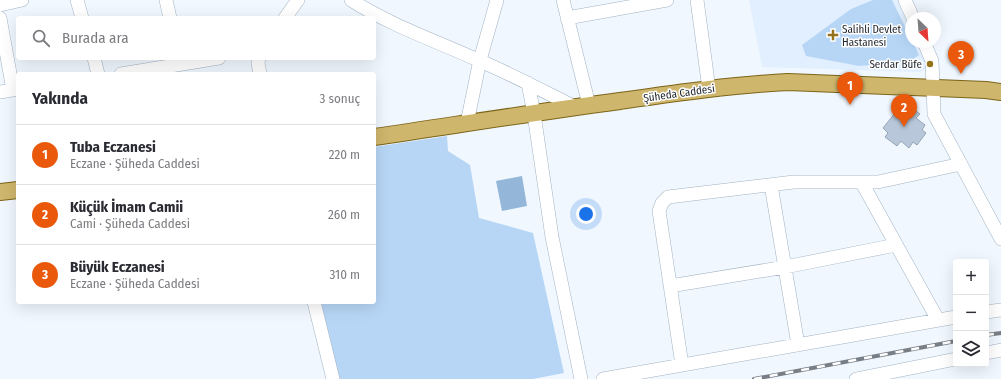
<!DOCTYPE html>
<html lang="tr">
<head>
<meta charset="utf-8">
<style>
	:root { --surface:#fff; --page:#f7f7f7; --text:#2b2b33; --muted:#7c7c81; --line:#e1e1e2; --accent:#ea580c }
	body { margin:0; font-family:"Fira Sans Condensed",sans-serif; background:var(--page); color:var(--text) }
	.controls { position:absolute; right:12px; bottom:12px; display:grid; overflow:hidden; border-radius:4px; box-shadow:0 4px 16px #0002 }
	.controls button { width:36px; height:36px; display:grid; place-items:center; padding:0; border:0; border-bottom:1px solid var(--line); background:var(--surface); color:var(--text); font:20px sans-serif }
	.compass { position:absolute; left:905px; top:12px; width:36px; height:36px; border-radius:50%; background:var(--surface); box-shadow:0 4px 16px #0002; rotate:155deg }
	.you { position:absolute; left:586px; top:214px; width:14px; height:14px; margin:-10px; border:3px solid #fff; border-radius:50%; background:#1a73e8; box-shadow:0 0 0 6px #1a73e833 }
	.badge { display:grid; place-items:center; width:26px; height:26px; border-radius:50%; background:var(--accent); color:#fff; font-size:13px; font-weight:700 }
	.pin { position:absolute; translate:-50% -33px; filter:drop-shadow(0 1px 2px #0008) }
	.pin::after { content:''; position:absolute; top:21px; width:14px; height:12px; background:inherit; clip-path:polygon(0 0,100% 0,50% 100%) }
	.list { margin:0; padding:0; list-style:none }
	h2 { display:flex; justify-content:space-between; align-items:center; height:52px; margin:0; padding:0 16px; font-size:17px }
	h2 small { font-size:13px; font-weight:400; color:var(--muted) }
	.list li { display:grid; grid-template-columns:26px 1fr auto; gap:12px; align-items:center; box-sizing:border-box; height:60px; padding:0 16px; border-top:1px solid var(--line) }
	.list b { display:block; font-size:15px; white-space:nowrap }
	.list p { margin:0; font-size:13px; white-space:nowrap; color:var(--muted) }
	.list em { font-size:13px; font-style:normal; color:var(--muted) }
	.icon { flex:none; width:22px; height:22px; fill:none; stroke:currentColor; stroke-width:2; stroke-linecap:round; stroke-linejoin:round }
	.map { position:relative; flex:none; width:1001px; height:379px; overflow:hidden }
	.search { position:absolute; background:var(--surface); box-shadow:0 4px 16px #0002; left:16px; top:16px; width:360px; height:44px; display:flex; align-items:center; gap:10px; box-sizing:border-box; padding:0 14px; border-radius:4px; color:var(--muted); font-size:15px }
	.panel { position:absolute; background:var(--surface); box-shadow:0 4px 16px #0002; left:16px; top:72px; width:360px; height:232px; border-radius:4px }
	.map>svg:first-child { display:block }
	.built { fill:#e2effe }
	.green { fill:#b7d6f6 }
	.water { fill:#94b6d8 }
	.building { fill:#b8c8da; stroke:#95a5b6 }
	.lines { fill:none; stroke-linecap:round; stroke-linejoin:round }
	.minor-casing { stroke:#a3b3c4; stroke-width:14 }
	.major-casing { stroke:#7c6417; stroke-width:18 }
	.minor { stroke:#fff; stroke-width:13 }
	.major { stroke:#ceb66d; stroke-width:16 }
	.rail-casing { stroke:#777e85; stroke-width:4 }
	.rail { stroke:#fff; stroke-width:2.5; stroke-dasharray:8; stroke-linecap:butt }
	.poi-dot { fill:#95741c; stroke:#fff; stroke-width:1.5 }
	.labels { text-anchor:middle; stroke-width:3; stroke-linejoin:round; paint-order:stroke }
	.poi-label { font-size:11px; fill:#1e242b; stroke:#fff; text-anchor:start }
	.street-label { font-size:11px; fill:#1e242b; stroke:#fff }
</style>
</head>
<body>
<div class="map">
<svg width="1001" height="379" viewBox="0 0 1001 379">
	<rect width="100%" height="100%" fill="#f0f7fe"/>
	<!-- built -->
	<path class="built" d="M749,0H898L911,28V42H918L929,67L920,72L762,67Z"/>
	<!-- green -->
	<path class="green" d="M873,0H892L911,39V42H913L919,55L909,62L859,66L806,56L802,45L851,9Z
		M447,136L448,151L470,165L479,218L533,233L564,373L533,379H338L320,302H374V147Z"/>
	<!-- water -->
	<path class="water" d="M522,176L527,206L502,211L496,181Z"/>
	<!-- building -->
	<path class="building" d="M909,106L920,114L916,118L925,125L922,130L926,133L917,145L913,142L909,148L901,141L897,146L885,137L888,133L883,128L900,107L905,111Z"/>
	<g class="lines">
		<defs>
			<path id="minor" d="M77,0L82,18
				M166,0L170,18
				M351,0C390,25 436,41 478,60C511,74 543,91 575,107
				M563,0L589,105
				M697,0L709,89
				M905,0L913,18
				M0,5L22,0
				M0,18L13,90
				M285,18L298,0
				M567,18L667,0
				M924,42L932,61L934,114L1001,239
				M94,58L98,74
				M259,58L258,63L260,74
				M121,74L219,58
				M528,83L534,114L552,237L581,379
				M0,92L18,89
				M467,123L480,60L497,0
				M862,183L938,320
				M771,185L798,345
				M670,286L785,267L896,245
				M314,302L333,379
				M986,312L1001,310
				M986,353L1001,350
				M682,365L659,211L662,203L668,197L794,182H878L961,164
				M603,379L956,317
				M856,379L956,359"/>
			<path id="major" d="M374,137C456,125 538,112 620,101C676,93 731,85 788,82L986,90L1001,92
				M0,192L18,190"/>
		</defs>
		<!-- minor casing -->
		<use href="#minor" class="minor-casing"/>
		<!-- major casing -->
		<use href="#major" class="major-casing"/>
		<!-- minor -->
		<use href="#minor" class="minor"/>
		<!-- major -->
		<use href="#major" class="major"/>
		<defs>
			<path id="rail" d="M986,335L1001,333
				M754,379L956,341"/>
		</defs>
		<!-- rail casing -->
		<use href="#rail" class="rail-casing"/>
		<!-- rail -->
		<use href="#rail" class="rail"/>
	</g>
	<!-- markers -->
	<g class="poi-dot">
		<path d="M831 29h4v4h4v4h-4v4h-4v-4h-4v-4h4z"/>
		<circle cx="930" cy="64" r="4"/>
	</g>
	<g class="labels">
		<!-- poi labels -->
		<g class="poi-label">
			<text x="842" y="33">Salihli Devlet<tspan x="842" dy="13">Hastanesi</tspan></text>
			<text x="922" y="68" text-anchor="end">Serdar Büfe</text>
		</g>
		<!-- street labels -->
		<g class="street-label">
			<text transform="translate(679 93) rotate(-8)" y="4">Şüheda Caddesi</text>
		</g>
	</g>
</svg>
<div class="controls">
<button>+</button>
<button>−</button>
<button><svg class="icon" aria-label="layers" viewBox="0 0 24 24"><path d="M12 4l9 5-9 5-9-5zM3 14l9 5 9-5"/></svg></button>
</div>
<svg class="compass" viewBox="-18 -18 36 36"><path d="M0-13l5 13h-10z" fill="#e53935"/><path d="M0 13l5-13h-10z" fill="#7c7c81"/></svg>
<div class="you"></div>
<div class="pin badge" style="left:850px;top:105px">1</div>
<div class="pin badge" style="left:904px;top:127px">2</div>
<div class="pin badge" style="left:961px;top:74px">3</div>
<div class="search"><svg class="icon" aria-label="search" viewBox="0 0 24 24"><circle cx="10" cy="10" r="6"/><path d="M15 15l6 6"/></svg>Burada ara</div>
<section class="panel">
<h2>Yakında<small>3 sonuç</small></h2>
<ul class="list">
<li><span class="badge">1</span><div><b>Tuba Eczanesi</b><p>Eczane · Şüheda Caddesi</p></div><em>220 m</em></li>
<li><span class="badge">2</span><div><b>Küçük İmam Camii</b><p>Cami · Şüheda Caddesi</p></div><em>260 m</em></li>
<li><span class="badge">3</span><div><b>Büyük Eczanesi</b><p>Eczane · Şüheda Caddesi</p></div><em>310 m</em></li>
</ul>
</section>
</div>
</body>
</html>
